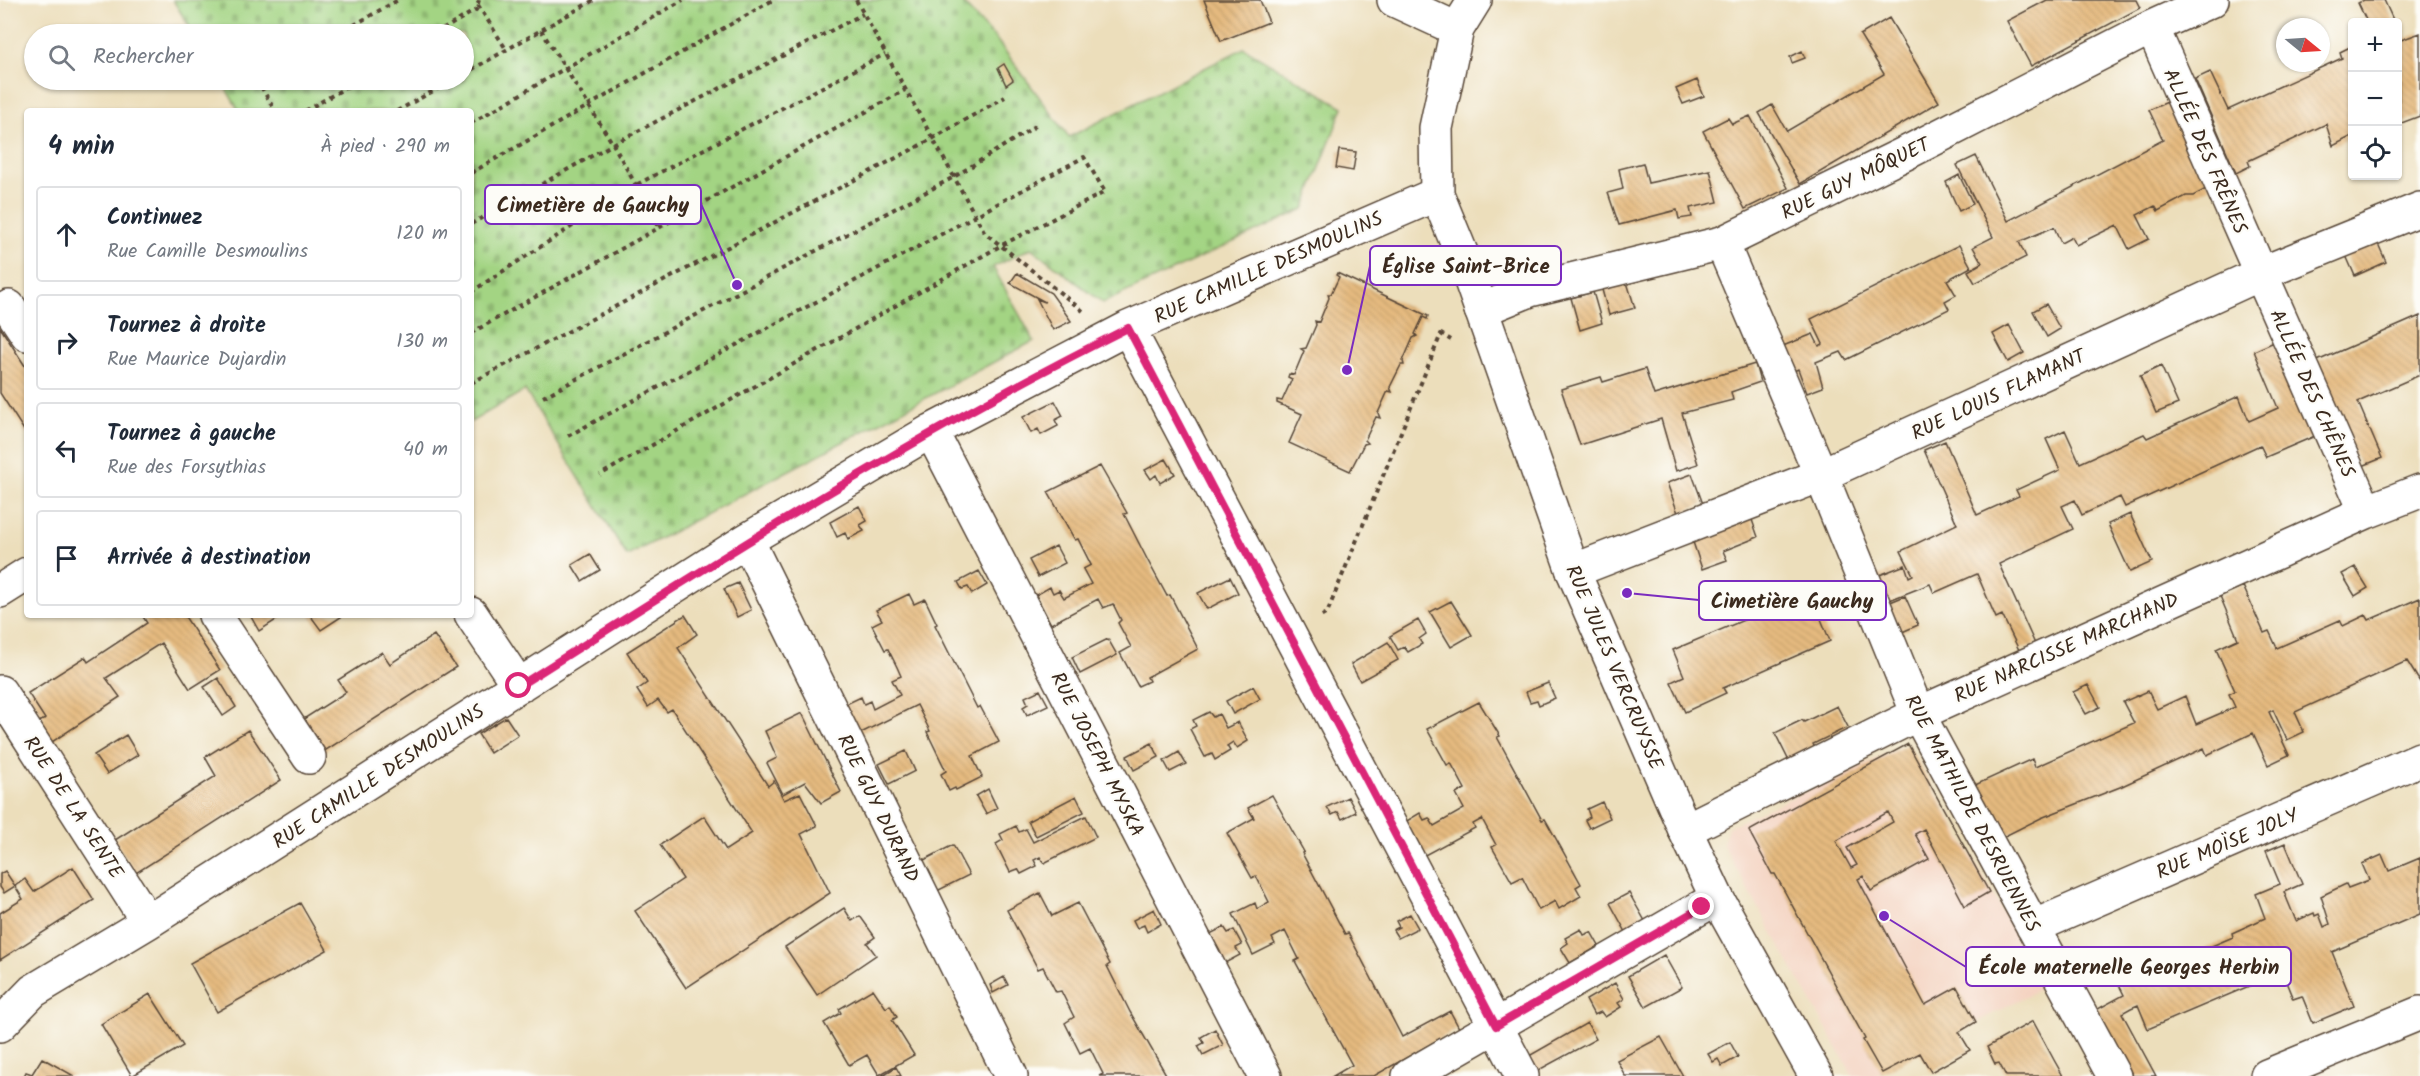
<!DOCTYPE html>
<html lang="fr">
<head>
<meta charset="utf-8">
<style>
	:root { --surface:#fff; --page:#f6f6f7; --text:#1f2937; --muted:#747a83; --line:#e0e1e3 }
	body { margin:0; font-family:Kalam,sans-serif; background:var(--page); color:var(--text) }
	.controls { position:absolute; right:18px; top:18px; display:grid; overflow:hidden; border-radius:6px; box-shadow:0 2px 4px #0004 }
	.controls button { width:54px; height:54px; display:grid; place-items:center; padding:0; border:0; border-bottom:2px solid var(--line); background:var(--surface); color:var(--text); font:30px sans-serif }
	.compass { position:absolute; left:2276px; top:18px; width:54px; height:54px; border-radius:50%; background:var(--surface); box-shadow:0 2px 4px #0004; rotate:108deg }
	.stop { position:absolute; width:18px; height:18px; margin:-14px; border:4px solid #db2777; border-radius:50%; background:#fff }
	.stop.end { background:#db2777; border-color:#fff; box-shadow:0 2px 6px #0008 }
	.list { margin:0; padding:0; list-style:none }
	h2 { display:flex; justify-content:space-between; align-items:center; height:78px; margin:0; padding:0 24px; font-size:26px }
	h2 small { font-size:20px; font-weight:400; color:var(--muted) }
	.list li { display:grid; grid-template-columns:39px 1fr auto; gap:18px; align-items:center; box-sizing:border-box; height:96px; margin:0 12px 12px; padding:0 12px; border:2px solid var(--line); border-radius:6px }
	.list b { display:block; font-size:22px; white-space:nowrap }
	.list p { margin:0; font-size:20px; white-space:nowrap; color:var(--muted) }
	.list em { font-size:20px; font-style:normal; color:var(--muted) }
	.icon { flex:none; width:33px; height:33px; fill:none; stroke:currentColor; stroke-width:2; stroke-linecap:round; stroke-linejoin:round }
	.map { position:relative; flex:none; width:2420px; height:1076px; overflow:hidden }
	.search { position:absolute; background:var(--surface); box-shadow:0 2px 4px #0004; left:24px; top:24px; width:450px; height:66px; display:flex; align-items:center; gap:15px; box-sizing:border-box; padding:0 21px; border-radius:33px; color:var(--muted); font-size:22px }
	.panel { position:absolute; background:var(--surface); box-shadow:0 2px 4px #0004; left:24px; top:108px; width:450px; height:510px; border-radius:6px }
	.map>svg:first-child { display:block }
	.built { fill:#f4d3c1 }
	.cemetery { fill:url(#cemetery-stones); stroke:#6f7f50; stroke-width:1.5 }
	.building { fill:url(#building-back-hatch); fill-rule:evenodd }
	.lines { fill:none; stroke-linecap:round; stroke-linejoin:round }
	.minor-casing { stroke:#564536; stroke-width:36 }
	.tertiary-casing { stroke:#564536; stroke-width:36 }
	.secondary-casing { stroke:#564536; stroke-width:36 }
	.path { stroke:#564536; stroke-width:4; stroke-dasharray:4.5 4.5; stroke-linecap:butt }
	.minor { stroke:#fff; stroke-width:33 }
	.tertiary { stroke:#fff; stroke-width:33 }
	.secondary { stroke:#fff; stroke-width:33 }
	.route { stroke:#db2777; stroke-width:8 }
	.labels { text-anchor:middle; stroke-width:4.5; stroke-linejoin:round; paint-order:stroke }
	.street-label { font-size:20px; fill:#3b2a1e; stroke:#fdfcf7 }
	.leader { fill:none; stroke:#7b2cbf; stroke-width:2 }
	.callout-dot { fill:#7b2cbf; stroke:#fdfcf7; stroke-width:2 }
	.callout { fill:#fdfcf7; stroke:#7b2cbf; stroke-width:2 }
	.callout-label { font-size:21px; text-anchor:middle; font-weight:bold; fill:#3b2a1e }
</style>
</head>
<body>
<div class="map">
<svg width="2420" height="1076" viewBox="0 0 2420 1076">
	<defs>
		<pattern id="cemetery-stones" width="16" height="16" patternUnits="userSpaceOnUse" patternTransform="scale(1.5)"><rect width="16" height="16" fill="#a3d483"/><path d="M2 7V4a2 2 0 0 1 4 0v3zM10 15v-3a2 2 0 0 1 4 0v3z" fill="#8db671"/></pattern>
		<pattern id="building-back-hatch" width="6" height="6" patternUnits="userSpaceOnUse" patternTransform="scale(1.5)"><rect width="6" height="6" fill="#e5ba7f"/><path d="M-1 5l2 2M0 0l6 6M5-1l2 2" fill="none" stroke="#c5a06d"/></pattern>
	</defs>
	<rect width="100%" height="100%" fill="#fdfcf7"/>
	<filter id="ink" filterUnits="userSpaceOnUse"><feTurbulence type="fractalNoise" baseFrequency=".0167" numOctaves="2"/><feDisplacementMap in="SourceGraphic" scale="12" xChannelSelector="R" yChannelSelector="G"/><feConvolveMatrix kernelMatrix="1 2 1 2 8 2 1 2 1" color-interpolation-filters="sRGB"/></filter>
	<filter id="wash" filterUnits="userSpaceOnUse"><feTurbulence type="fractalNoise" baseFrequency=".008" numOctaves="4" result="noise"/><feDisplacementMap in="SourceGraphic" scale="24" xChannelSelector="R" yChannelSelector="G"/><feGaussianBlur stdDeviation="1.35" result="paint"/><feColorMatrix in="noise" values="0 0 0 0 0 0 0 0 0 0 0 0 0 0 0 0 0 1.4 0 .05"/><feComposite in="paint" operator="in"/></filter>
	<g filter="url(#wash)">
		<rect width="100%" height="100%" fill="#ecdebb"/>
		<!-- built -->
		<path class="built" d="M1908,744L2045,986L1875,1076H1853L1723,845L1728,827Z"/>
		<!-- cemetery -->
		<path class="cemetery" d="M173,0H960L996,39L1069,137L1244,48L1343,107L1304,209L1103,303L1031,248L993,267L1034,341L627,556L525,390L471,422V111H239L221,80H464V34H194Z"/>
		<g id="blocks">
			<!-- building -->
			<path class="building" d="M1204,0H1260L1269,22L1221,41Z
				M2047,0H2136L2140,8L2031,66L2007,21Z
				M2364,0H2384L2394,22H2367L2358,3Z
				M1889,18L1939,102L1800,184L1759,113L1772,105L1787,131L1884,74L1860,35Z
				M2398,31L2401,40L2420,33V116L2399,124Z
				M2352,46V136L2333,146L2326,124L2248,161L2250,166L2236,173L2195,79L2210,72L2228,110L2342,58L2340,52Z
				M1802,51L1805,58L1792,63L1790,57Z
				M1004,64L1013,80L1006,85L998,68Z
				M1697,80L1704,96L1683,104L1676,89Z
				M2172,100L2210,187L2193,196H2186L2158,211L2155,206L2137,215L2149,239L2129,249L2117,225L2076,245L2072,237L2061,243L2054,227L2019,242L2026,257L1975,283L1968,271L1982,263L1973,247L1993,237L1957,165L1976,156L2008,221L2163,140L2149,110Z
				M1750,116L1788,188L1745,209L1703,131L1728,118L1732,124Z
				M1339,150L1356,152L1353,171L1336,168Z
				M1643,163L1648,183L1710,170L1718,202L1690,208L1692,217L1679,219L1677,210L1619,225L1608,193L1623,189L1619,169Z
				M1959,175L1973,204L1959,211L1946,182Z
				M2376,239L2386,262L2355,276L2344,251Z
				M1959,245L1971,267L1947,280L1956,295L1945,301L1949,309L1846,360L1841,352L1816,362L1823,387L1807,393L1798,369L1794,371L1783,346L1813,334L1819,346L1823,344L1811,319Z
				M1017,273L1051,293L1071,321L1053,330L1037,299L1045,302L1010,283Z
				M1337,273L1428,316L1427,319L1423,317L1415,334L1417,336L1413,338L1403,361L1404,365H1401L1390,387L1392,392L1388,391L1378,413L1380,418L1376,417L1365,440L1368,443L1364,444L1350,471L1289,443L1302,414L1277,403V400L1282,401L1292,379L1288,377L1289,374L1294,375L1304,351L1301,349L1306,348L1316,325L1315,321L1319,322L1329,298L1328,294H1331L1339,277L1336,275Z
				M1626,279L1635,308L1609,315L1601,286Z
				M1593,292L1602,323L1580,330L1571,298Z
				M2046,304L2060,329L2047,337L2033,311Z
				M2420,316V375L2358,402L2382,458L2360,467L2315,362Z
				M2009,325L2024,353L2008,362L1993,334Z
				M0,327L27,369V435L0,393Z
				M2274,342L2315,436L2266,457L2260,445L2125,507L2120,497L2082,515L2075,500L2062,506L2073,529L1999,564L2035,644L2019,650L2002,615L1996,618L1977,574L1934,593L1930,584L1887,601L1877,576L1905,565L1909,577L1913,575L1901,551L1957,524L1924,450L1945,441L1977,515L2019,496L2016,490L2060,470L2046,439L2065,430L2080,463L2144,434L2147,438L2239,396L2249,421L2278,408L2254,351Z
				M1755,364L1760,382L1731,392L1733,400L1682,413L1698,464L1676,471L1661,419L1580,445L1561,389L1601,377L1603,382L1645,369L1654,395Z
				M2161,366L2178,404L2156,413L2140,376Z
				M1055,401L1063,416L1055,420L1058,426L1041,435L1038,429L1031,433L1023,417Z
				M1166,459L1175,474L1160,483L1156,475L1151,479L1145,470Z
				M1100,466L1127,513L1124,514L1148,561L1167,596L1170,595L1198,649L1147,677L1149,681L1138,686L1120,653L1131,647L1118,623L1121,620L1113,604L1103,608L1098,599L1051,624L1036,595L1050,587L1053,593L1059,590L1064,598L1091,584L1083,569L1091,565L1078,539L1075,540L1048,492Z
				M1692,474L1703,504L1678,513L1667,483Z
				M859,506L867,521L860,525L864,531L848,539L845,533L837,537L830,522Z
				M2130,514L2152,562L2130,572L2108,524Z
				M1751,517L1758,537L1723,551L1727,560L1702,569L1692,539Z
				M1056,546L1065,563L1038,577L1029,560Z
				M590,554L600,570L582,581L572,565Z
				M2355,567L2368,588L2355,596L2342,574Z
				M979,571L987,585L972,594L968,587L962,589L958,582Z
				M1230,577L1238,593L1207,609L1198,593Z
				M738,583L751,610L737,617L724,589Z
				M2243,586L2264,633L2269,631L2277,648L2340,620L2343,626L2366,615L2369,620L2420,598V682L2407,661L2295,712L2304,732L2287,740L2273,710L2269,712L2289,755L2268,765L2253,733L2207,755L2204,748L2120,787L2041,818L2003,837L1975,785L2032,759L2035,767L2134,723L2123,702L2148,691L2157,709L2185,696L2196,724L2235,707L2229,694L2235,691L2216,649L2238,639L2220,596Z
				M1810,592L1830,641L1723,688L1726,693L1685,712L1671,682L1684,676L1673,650Z
				M909,594L914,604L925,599L937,624L935,625L977,708L980,706L999,742L972,756L982,777L956,790L955,788L949,791L941,774L946,771L927,732L930,731L917,705L859,734L844,705L861,697L864,704L870,701L873,709L900,695L892,680L901,676L897,667L888,649L885,650L872,625L882,620L876,610Z
				M1905,596L1918,625L1900,633L1888,603Z
				M1451,601L1472,635L1451,647L1430,612Z
				M142,615H184L220,670L190,689L161,643L106,678L120,697L52,742L39,722L45,719L28,693L85,657L88,662L147,623Z
				M250,615H284L259,631Z
				M310,615H344L321,630Z
				M685,615L697,634L678,648L768,786L774,781L784,800L800,793L817,826L801,834L830,893L686,988L635,911L683,879L660,845L704,816L726,850L752,833L672,709L667,712L658,700L648,707L637,690L647,683L627,652Z
				M1418,620L1426,634L1419,639L1422,644L1408,652L1404,647L1398,650L1390,636Z
				M434,635L456,667L323,752L302,720L346,692L338,680L382,652L390,664Z
				M1108,639L1117,655L1080,674L1072,657Z
				M1388,642L1398,660L1360,681L1351,664Z
				M218,678L236,707L223,716L204,687Z
				M1548,683L1555,698L1539,705L1537,700L1530,702L1526,692Z
				M2088,685L2100,707L2086,714L2073,692Z
				M1253,686L1260,699L1233,714L1226,701Z
				M1040,690L1048,705L1027,715L1023,707L1028,704L1025,697Z
				M1479,702L1500,736L1497,737L1542,820L1545,819L1581,884L1576,887L1581,896L1559,909L1555,901L1539,910L1522,877L1512,882L1492,847L1496,845L1482,819L1473,824L1475,828L1423,856L1405,822L1420,813L1424,820L1429,818L1434,826L1464,809L1456,794L1465,789L1451,763L1447,765L1427,729Z
				M1837,706L1848,727L1813,744L1815,748L1789,761L1775,733L1802,720L1804,722Z
				M1209,712L1213,717L1219,714L1226,728L1238,722L1248,741L1237,748L1233,742L1227,746L1230,751L1215,760L1212,754L1205,757L1190,729L1196,726L1193,720Z
				M802,713L841,792L821,803L805,782L783,794L767,763L777,758L765,731Z
				M506,717L518,735L490,753L478,734Z
				M248,730L281,780L136,873L115,840L216,776L205,757Z
				M126,735L138,755L107,774L94,755Z
				M1152,743L1159,757L1134,770L1127,756Z
				M1908,744L1989,892L1965,906L1924,829L1915,834L1929,859L1871,891L1863,876L1858,879L1925,1005L1957,987L1976,1022L1959,1032L1970,1050L1931,1072L1920,1053L1882,1073L1863,1040L1865,1039L1775,874H1772L1749,831ZM1888,812L1893,822L1847,848L1857,865L1851,868L1836,841Z
				M906,751L915,771L889,784L879,764Z
				M1179,752L1186,764L1170,772L1164,761Z
				M988,789L997,808L986,814L976,796Z
				M1272,795L1304,852L1302,853L1345,934L1348,933L1402,1037L1450,1011L1459,1028L1374,1076H1333L1352,1065L1295,961L1299,959L1285,931L1272,938L1275,944L1253,955L1233,914L1255,903L1257,909L1269,902L1256,876L1252,878L1227,833L1254,818L1248,808Z
				M1076,796L1084,812L1036,836L1028,821Z
				M1348,797L1356,812L1342,819L1338,812L1332,815L1327,807Z
				M1602,802L1610,818L1589,828L1585,820L1590,817L1587,809Z
				M1086,816L1096,837L1044,863L1040,857L1034,860L1037,866L1021,874L1018,869L1010,872L996,844L1003,840L1000,834L1016,826L1019,832L1026,829L1033,842Z
				M2285,843L2302,884L2284,892L2296,921L2314,913L2315,916L2319,914L2324,927L2330,924L2321,896L2346,884L2348,888L2369,880L2362,864L2382,855L2389,871L2420,858V914L2332,952L2354,1006L2313,1023L2302,996L2293,999L2282,972L2148,1029L2138,1005L2131,1008L2122,1013L2156,1076H2133L2096,1010L2124,995L2115,977L2148,964L2151,972L2233,937L2232,933L2265,918L2256,894L2280,884L2266,851Z
				M953,845L969,875L937,891L922,861Z
				M73,867L94,900L0,960V913L23,899L15,886L4,893L0,887V874L5,871L15,886L25,879L34,892Z
				M1040,893L1052,916L1078,903L1110,964L1107,966L1130,1012L1167,1076H1099L1103,1074L1090,1048L1080,1053L1065,1023L1074,1017L1061,991L1056,992L1043,967L1038,969L1007,910Z
				M1629,893L1645,921L1626,932L1610,903Z
				M300,903L327,950L217,1012L190,963Z
				M844,908L852,921L860,916L875,937L867,943L876,955L817,995L785,947Z
				M1154,909L1161,924L1147,932L1144,925L1137,928L1133,920Z
				M1410,914L1418,928L1398,938L1393,930L1399,927L1396,921Z
				M1224,927L1228,933L1234,930L1242,945L1236,948L1240,955L1225,963L1210,934Z
				M1581,929L1584,935L1591,932L1599,946L1570,963L1561,948L1568,943L1565,938Z
				M1664,955L1682,987L1646,1007L1628,976Z
				M1004,977L1008,985L993,993L990,985Z
				M1615,983L1624,999L1618,1003L1621,1007L1605,1017L1601,1012L1594,1015L1586,1000Z
				M873,989L886,1008L890,1005L897,1017L892,1020L914,1055L879,1075L867,1055L849,1065L824,1023L841,1013L839,1009Z
				M150,994L183,1046L132,1076L101,1024Z
				M2033,1021L2054,1060L2063,1076H2006L1999,1063L1995,1064L1987,1047Z
				M1587,1023L1596,1039L1537,1071L1529,1056Z
				M1215,1029L1223,1045L1203,1055L1198,1046L1204,1043L1201,1037Z
				M1661,1037L1683,1076H1625L1617,1060Z
				M1730,1042L1738,1057L1722,1066L1718,1059L1713,1062L1708,1054Z
				M42,1058L74,1076H24L26,1072L32,1074Z
				M896,1067L901,1076H881Z"/>
		</g>
	</g>
	<g filter="url(#ink)">
		<use href="#blocks" fill-opacity="0" stroke="#564536" stroke-width="1.5"/>
		<g class="lines">
			<defs>
				<path id="minor" d="M2152,27L2366,512
					M1722,243L1821,475L1918,714L2114,1076
					M9,307L27,334
					M1481,310L1530,290L1722,243L1908,152L2152,27L2212,0
					M1128,328L1522,1076
					M931,431L1265,1076
					M747,540L1011,1076
					M1573,571L1821,475L2260,274L2420,209
					M0,591L27,574
					M471,614L519,686
					M215,615L309,757
					M0,692L148,922
					M1685,830L1918,714L2366,512L2420,491
					M2033,927L2420,759
					M0,1025L33,991L148,922L747,540L931,431L1128,328L1437,194
					M1409,1076L1717,898
					M2267,1076L2420,1013"/>
				<path id="tertiary" d="M1394,0L1457,29"/>
				<path id="secondary" d="M1475,0L1457,29L1436,128L1437,194L1462,255L1573,571L1685,830L1717,898L1816,1076"/>
			</defs>
			<!-- minor casing -->
			<use href="#minor" class="minor-casing"/>
			<!-- tertiary casing -->
			<use href="#tertiary" class="tertiary-casing"/>
			<!-- secondary casing -->
			<use href="#secondary" class="secondary-casing"/>
			<!-- path -->
			<path class="path" d="M856,0L985,233L1083,311
				M478,5L506,49
				M541,30L613,144L863,14
				M338,34L398,0
				M435,34L476,10L479,0
				M464,74L594,0
				M260,80L258,81L275,111
				M305,111L359,80
				M397,111L453,80
				M471,123L683,0
				M471,173L773,0
				M471,224L613,144L659,227
				M471,292L636,185L885,54
				M471,333L905,90
				M471,383L932,139L1005,97
				M543,397L954,177L1037,125
				M568,436L1084,157L1105,192L1000,246L600,475
				M1322,616L1327,613L1441,334L1451,340"/>
			<!-- minor -->
			<use href="#minor" class="minor"/>
			<!-- tertiary -->
			<use href="#tertiary" class="tertiary"/>
			<!-- secondary -->
			<use href="#secondary" class="secondary"/>
		</g>
	</g>
	<g class="lines" filter="url(#ink)">
		<!-- route -->
		<path class="route" d="M519,686C718,559 917,433 1128,328L1496,1026L1702,907"/>
	</g>
	<g class="labels">
		<!-- street labels -->
		<g class="street-label">
			<text transform="translate(2206 151) rotate(66)" y="7">ALLÉE DES FRÊNES</text>
			<text transform="translate(1855 178) rotate(-26)" y="7">RUE GUY MÔQUET</text>
			<text transform="translate(1268 267) rotate(-24)" y="7">RUE CAMILLE DESMOULINS</text>
			<text transform="translate(2313 393) rotate(66)" y="7">ALLÉE DES CHÊNES</text>
			<text transform="translate(1998 394) rotate(-25)" y="7">RUE LOUIS FLAMANT</text>
			<text transform="translate(2066 647) rotate(-24)" y="7">RUE NARCISSE MARCHAND</text>
			<text transform="translate(1615 667) rotate(67)" y="7">RUE JULES VERCRUYSSE</text>
			<text transform="translate(1098 754) rotate(63)" y="7">RUE JOSEPH MYSKA</text>
			<text transform="translate(378 776) rotate(-33)" y="7">RUE CAMILLE DESMOULINS</text>
			<text transform="translate(74 807) rotate(57)" y="7">RUE DE LA SENTE</text>
			<text transform="translate(879 808) rotate(64)" y="7">RUE GUY DURAND</text>
			<text transform="translate(1973 813) rotate(62)" y="7">RUE MATHILDE DESRUENNES</text>
			<text transform="translate(2227 843) rotate(-23)" y="7">RUE MOÏSE JOLY</text>
		</g>
	</g>
	<!-- callouts -->
	<path class="leader" d="M737 285L701 204M1347 370L1370 266M1627 593L1699 600M1884 916L1966 967"/>
	<g class="callout-dot">
		<circle cx="737" cy="285" r="6"/>
		<circle cx="1347" cy="370" r="6"/>
		<circle cx="1627" cy="593" r="6"/>
		<circle cx="1884" cy="916" r="6"/>
	</g>
	<g class="callout">
		<rect x="485" y="185" width="216" height="39" rx="6"/>
		<rect x="1370" y="246" width="191" height="39" rx="6"/>
		<rect x="1699" y="581" width="187" height="39" rx="6"/>
		<rect x="1966" y="947" width="325" height="39" rx="6"/>
	</g>
	<g class="callout-label">
		<text x="593" y="212">Cimetière de Gauchy</text>
		<text x="1466" y="273">Église Saint-Brice</text>
		<text x="1792" y="608">Cimetière Gauchy</text>
		<text x="2129" y="974">École maternelle Georges Herbin</text>
	</g>
</svg>
<div class="controls">
<button>+</button>
<button>−</button>
<button><svg class="icon" aria-label="locate" viewBox="0 0 24 24"><circle cx="12" cy="12" r="6"/><path d="M12 2v4M12 18v4M2 12h4M18 12h4"/></svg></button>
</div>
<svg class="compass" viewBox="-18 -18 36 36"><path d="M0-13l5 13h-10z" fill="#e53935"/><path d="M0 13l5-13h-10z" fill="#747a83"/></svg>
<div class="stop" style="left:519px;top:686px"></div>
<div class="stop end" style="left:1702px;top:907px"></div>
<div class="search"><svg class="icon" aria-label="search" viewBox="0 0 24 24"><circle cx="10" cy="10" r="6"/><path d="M15 15l6 6"/></svg>Rechercher</div>
<section class="panel">
<h2>4 min<small>À pied · 290 m</small></h2>
<ul class="list">
<li><svg class="icon" aria-label="ahead" viewBox="0 0 24 24"><path d="M12 20V5M6 11l6-6 6 6"/></svg><div><b>Continuez</b><p>Rue Camille Desmoulins</p></div><em>120 m</em></li>
<li><svg class="icon" aria-label="right" viewBox="0 0 24 24"><path d="M7 20v-9h11M14 6l5 5-5 5"/></svg><div><b>Tournez à droite</b><p>Rue Maurice Dujardin</p></div><em>130 m</em></li>
<li><svg class="icon" aria-label="left" viewBox="0 0 24 24"><path d="M17 20v-9H6M10 6l-5 5 5 5"/></svg><div><b>Tournez à gauche</b><p>Rue des Forsythias</p></div><em>40 m</em></li>
<li><svg class="icon" aria-label="arrive" viewBox="0 0 24 24"><path d="M6 21V4h12l-3 4 3 4H6"/></svg><div><b>Arrivée à destination</b></div></li>
</ul>
</section>
</div>
</body>
</html>
